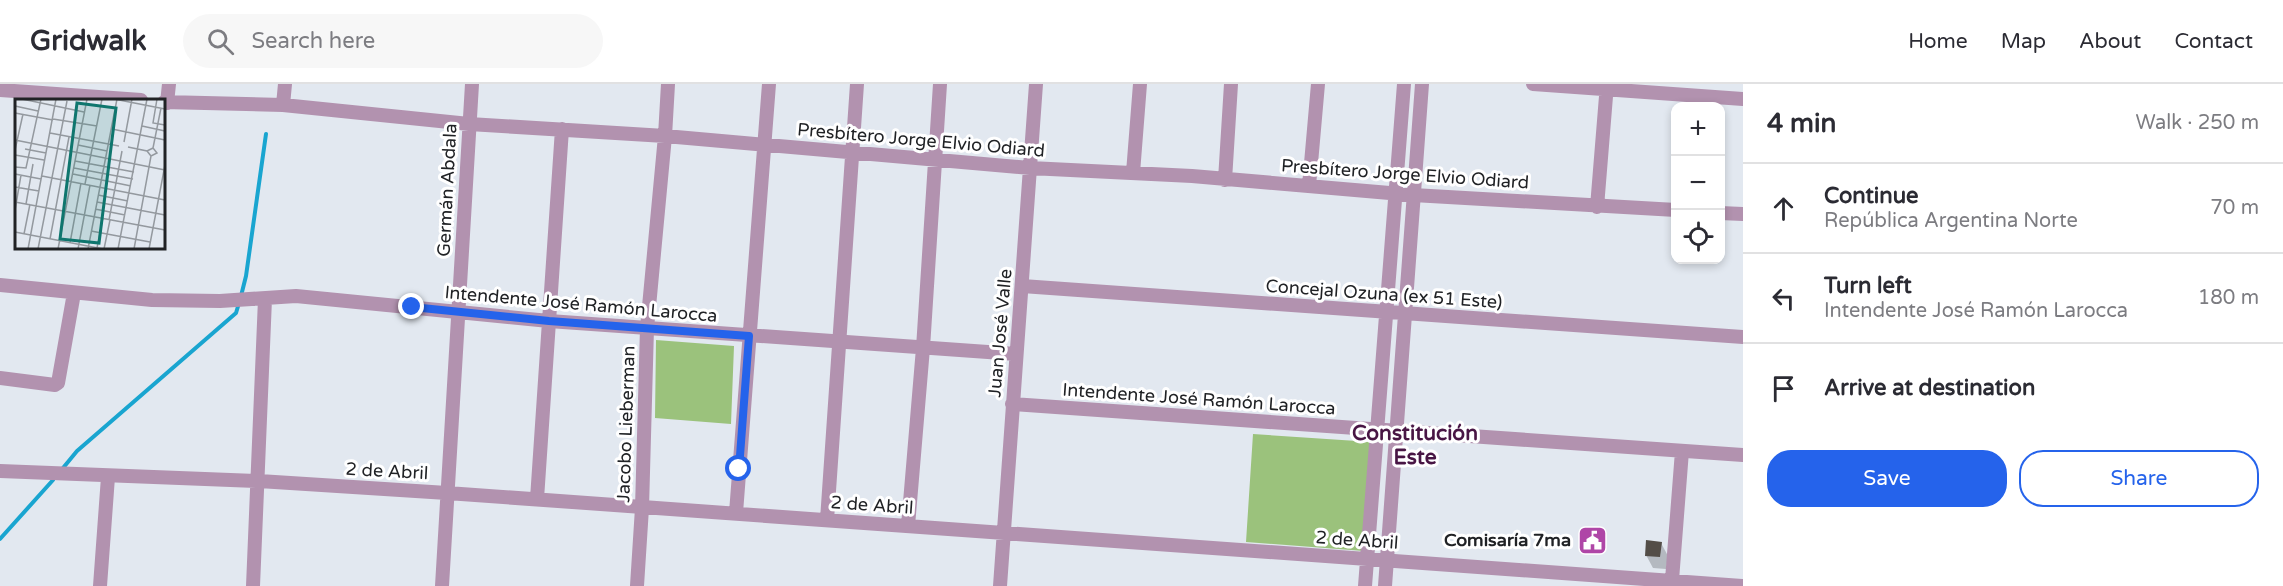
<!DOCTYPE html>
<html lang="en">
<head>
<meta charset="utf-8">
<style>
	:root { --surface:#fff; --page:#f7f7f7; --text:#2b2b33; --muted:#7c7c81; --line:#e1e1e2; --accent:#2563eb }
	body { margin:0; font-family:"Varela Round",sans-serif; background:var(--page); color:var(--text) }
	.controls { position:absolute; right:18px; top:18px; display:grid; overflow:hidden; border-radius:12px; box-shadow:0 3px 9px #0003 }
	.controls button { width:54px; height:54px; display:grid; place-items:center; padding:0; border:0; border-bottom:2px solid var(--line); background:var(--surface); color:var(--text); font:30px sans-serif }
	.stop { position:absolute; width:18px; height:18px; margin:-14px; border:4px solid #2563eb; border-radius:50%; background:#fff }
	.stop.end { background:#2563eb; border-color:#fff; box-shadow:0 2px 6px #0008 }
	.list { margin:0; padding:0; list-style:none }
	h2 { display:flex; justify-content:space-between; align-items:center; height:78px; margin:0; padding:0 24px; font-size:26px }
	h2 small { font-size:20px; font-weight:400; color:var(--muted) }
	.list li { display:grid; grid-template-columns:39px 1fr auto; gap:18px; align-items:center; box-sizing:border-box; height:90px; padding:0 24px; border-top:2px solid var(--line) }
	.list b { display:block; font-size:22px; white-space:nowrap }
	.list p { margin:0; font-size:20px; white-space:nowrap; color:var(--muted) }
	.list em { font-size:20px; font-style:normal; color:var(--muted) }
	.actions { display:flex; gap:12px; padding:18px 24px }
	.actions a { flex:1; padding:14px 0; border:2px solid var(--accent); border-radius:24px; text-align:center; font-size:21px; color:var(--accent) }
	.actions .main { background:var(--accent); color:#fff }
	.icon { flex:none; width:33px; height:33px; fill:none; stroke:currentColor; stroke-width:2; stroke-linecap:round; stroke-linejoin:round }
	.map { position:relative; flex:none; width:1743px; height:502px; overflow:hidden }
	header { display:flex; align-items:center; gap:36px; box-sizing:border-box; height:84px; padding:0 30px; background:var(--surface); border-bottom:2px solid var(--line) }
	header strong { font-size:28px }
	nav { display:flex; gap:33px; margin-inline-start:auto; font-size:21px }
	.search { width:420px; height:54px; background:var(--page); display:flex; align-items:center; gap:15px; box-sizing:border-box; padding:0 21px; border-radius:33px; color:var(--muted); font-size:22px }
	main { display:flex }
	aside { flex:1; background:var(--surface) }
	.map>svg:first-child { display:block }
	.green { fill:#9bc27c }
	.shadow { fill:#0003 }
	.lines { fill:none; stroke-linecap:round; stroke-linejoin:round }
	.stream { stroke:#19a5d0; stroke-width:4 }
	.building { fill:#534d47 }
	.minor { stroke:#b292af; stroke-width:14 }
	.route { stroke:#2563eb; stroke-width:8 }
	.labels { text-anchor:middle; stroke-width:6; stroke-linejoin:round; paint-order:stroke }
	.street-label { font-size:18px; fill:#202225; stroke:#fff }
	.poi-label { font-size:18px; font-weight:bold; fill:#202225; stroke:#fff; text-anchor:end }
	.quarter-label { font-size:21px; font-weight:bold; fill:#481544; stroke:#fff }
	.inset-road { fill:none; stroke:#94999f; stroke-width:1.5 }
	.view { fill:#0f766e; fill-opacity:0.15; stroke:#0f766e; stroke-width:3 }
	.inset-edge { fill:none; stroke:#202225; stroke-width:3 }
</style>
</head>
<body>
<header>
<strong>Gridwalk</strong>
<div class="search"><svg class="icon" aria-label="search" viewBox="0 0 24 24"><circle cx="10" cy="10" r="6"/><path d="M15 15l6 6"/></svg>Search here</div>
<nav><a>Home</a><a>Map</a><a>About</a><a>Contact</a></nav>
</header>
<main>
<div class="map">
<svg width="1743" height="502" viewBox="0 0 1743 502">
	<rect width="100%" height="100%" fill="#e2e8f0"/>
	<!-- green -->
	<path class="green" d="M656,256L734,262L731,340L655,334Z
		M1253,350L1372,358L1364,467L1246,458Z"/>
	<!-- shadow -->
	<path class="shadow" d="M1661,459L1668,472L1666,485L1653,484L1646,471Z"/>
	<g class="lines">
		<!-- stream -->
		<path class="stream" d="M241,212L246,192L266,50
			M63,384L77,367L236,229L239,219
			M0,455L53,396"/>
	</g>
	<!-- building -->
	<path class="building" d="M1646,456L1662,458L1660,473L1645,472Z"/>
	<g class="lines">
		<!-- minor -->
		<path class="minor" d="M1533,0L1743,15
			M0,6L141,16
			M164,18L283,21L469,40L665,52L1030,84L1192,92L1413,111L1676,126
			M167,19L169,0
			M283,21L285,0
			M1133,89L1140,0
			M1225,96L1231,0
			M1309,102L1318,0
			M1597,123L1607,0
			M1720,129L1743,130
			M0,201L152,216L220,217L296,212L549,237L1016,270
			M1022,202L1743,253
			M0,294L55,301L58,299L74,209
			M1012,320L1743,371
			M0,387L259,397L447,409L1742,502
			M537,415L562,45
			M736,429L769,0
			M827,436L857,0
			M908,442L923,264L940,0
			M1672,496L1682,367
			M100,502L108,393
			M253,502L265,215
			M442,502L472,0
			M637,502L642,424L647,244L665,52L668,0
			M1000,502L1036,0
			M1365,502L1404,0
			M1385,502L1422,0"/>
	</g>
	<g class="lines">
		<!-- route -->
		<path class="route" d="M412,223L549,237L749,252L739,385"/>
	</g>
	<!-- icons -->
	<defs>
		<symbol id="civic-square" viewBox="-11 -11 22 22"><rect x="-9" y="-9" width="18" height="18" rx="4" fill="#af46a7" stroke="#fff"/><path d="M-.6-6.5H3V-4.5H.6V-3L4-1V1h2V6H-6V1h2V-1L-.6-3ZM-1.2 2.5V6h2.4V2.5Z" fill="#fff"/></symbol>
	</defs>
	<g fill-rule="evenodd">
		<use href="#civic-square" x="1576" y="440" width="33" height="33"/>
	</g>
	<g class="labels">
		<!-- street labels -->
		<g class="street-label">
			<text transform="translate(921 56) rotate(5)" y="6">Presbítero Jorge Elvio Odiard</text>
			<text transform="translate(1405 90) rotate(4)" y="6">Presbítero Jorge Elvio Odiard</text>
			<text transform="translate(447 106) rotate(-87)" y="6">Germán Abdala</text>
			<text transform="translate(1384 210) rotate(4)" y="6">Concejal Ozuna (ex 51 Este)</text>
			<text transform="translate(581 220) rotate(5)" y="6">Intendente José Ramón Larocca</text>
			<text transform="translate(1000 249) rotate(-85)" y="6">Juan José Valle</text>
			<text transform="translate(1199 315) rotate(4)" y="6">Intendente José Ramón Larocca</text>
			<text transform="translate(626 340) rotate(-88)" y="6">Jacobo Lieberman</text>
			<text transform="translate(387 387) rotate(3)" y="6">2 de Abril</text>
			<text transform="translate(872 421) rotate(4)" y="6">2 de Abril</text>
			<text transform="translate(1357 456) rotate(4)" y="6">2 de Abril</text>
		</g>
		<!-- poi labels -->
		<g class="poi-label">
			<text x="1571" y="462">Comisaría 7ma</text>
		</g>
		<!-- quarter labels -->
		<g class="quarter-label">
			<text x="1415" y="356">Constitución<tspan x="1415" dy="24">Este</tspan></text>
		</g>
	</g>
	<!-- overview -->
	<g transform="translate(15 15)">
		<rect width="150" height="150" fill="#e2e8f0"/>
		<path class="inset-road" d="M7,0L69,13M99,0L150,10M142,0L138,24L150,26M0,7L23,12M0,14L38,21M38,20L82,27M127,27L150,32M97,30L150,41M35,34L104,47M0,41L150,71M109,43L117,0M63,46L92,52M113,48L132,52L136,57L142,54L138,49L132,52M138,49L146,9M10,50L31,54M0,51L8,15M0,56L29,61M60,62L119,73M0,68L11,69L26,0M59,69L118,80M0,75L26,80M58,75L116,87M27,77L150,101M70,85L87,0M0,88L24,92M83,96L113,102M0,103L150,131M82,103L150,116M11,105L18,65M80,110L110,116M0,111L6,76M94,121L107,52M76,132L135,143M0,133L88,150M9,135L15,105M35,140L54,38M55,144L66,84M82,149L88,118M13,150L41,0M23,150L52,2M43,150L72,0M63,150L75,86M73,150L102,0M89,150L95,121M103,150L132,0M119,150L136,57M134,150L150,66"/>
		<path class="view" d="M62,4L101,9L84,144L45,140Z"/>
		<rect width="150" height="150" class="inset-edge"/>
	</g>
</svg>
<div class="controls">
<button>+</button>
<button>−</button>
<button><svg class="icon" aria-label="locate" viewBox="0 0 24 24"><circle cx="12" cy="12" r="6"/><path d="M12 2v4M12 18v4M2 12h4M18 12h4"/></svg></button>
</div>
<div class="stop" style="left:739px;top:385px"></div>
<div class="stop end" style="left:412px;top:223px"></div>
</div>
<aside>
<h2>4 min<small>Walk · 250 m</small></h2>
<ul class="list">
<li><svg class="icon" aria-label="ahead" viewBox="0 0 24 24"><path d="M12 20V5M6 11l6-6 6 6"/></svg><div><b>Continue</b><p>República Argentina Norte</p></div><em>70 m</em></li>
<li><svg class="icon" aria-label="left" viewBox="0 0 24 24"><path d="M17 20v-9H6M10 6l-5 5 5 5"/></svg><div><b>Turn left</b><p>Intendente José Ramón Larocca</p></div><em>180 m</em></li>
<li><svg class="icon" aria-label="arrive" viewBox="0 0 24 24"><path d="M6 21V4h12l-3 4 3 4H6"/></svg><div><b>Arrive at destination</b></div></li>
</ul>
<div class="actions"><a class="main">Save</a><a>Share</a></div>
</aside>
</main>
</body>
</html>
